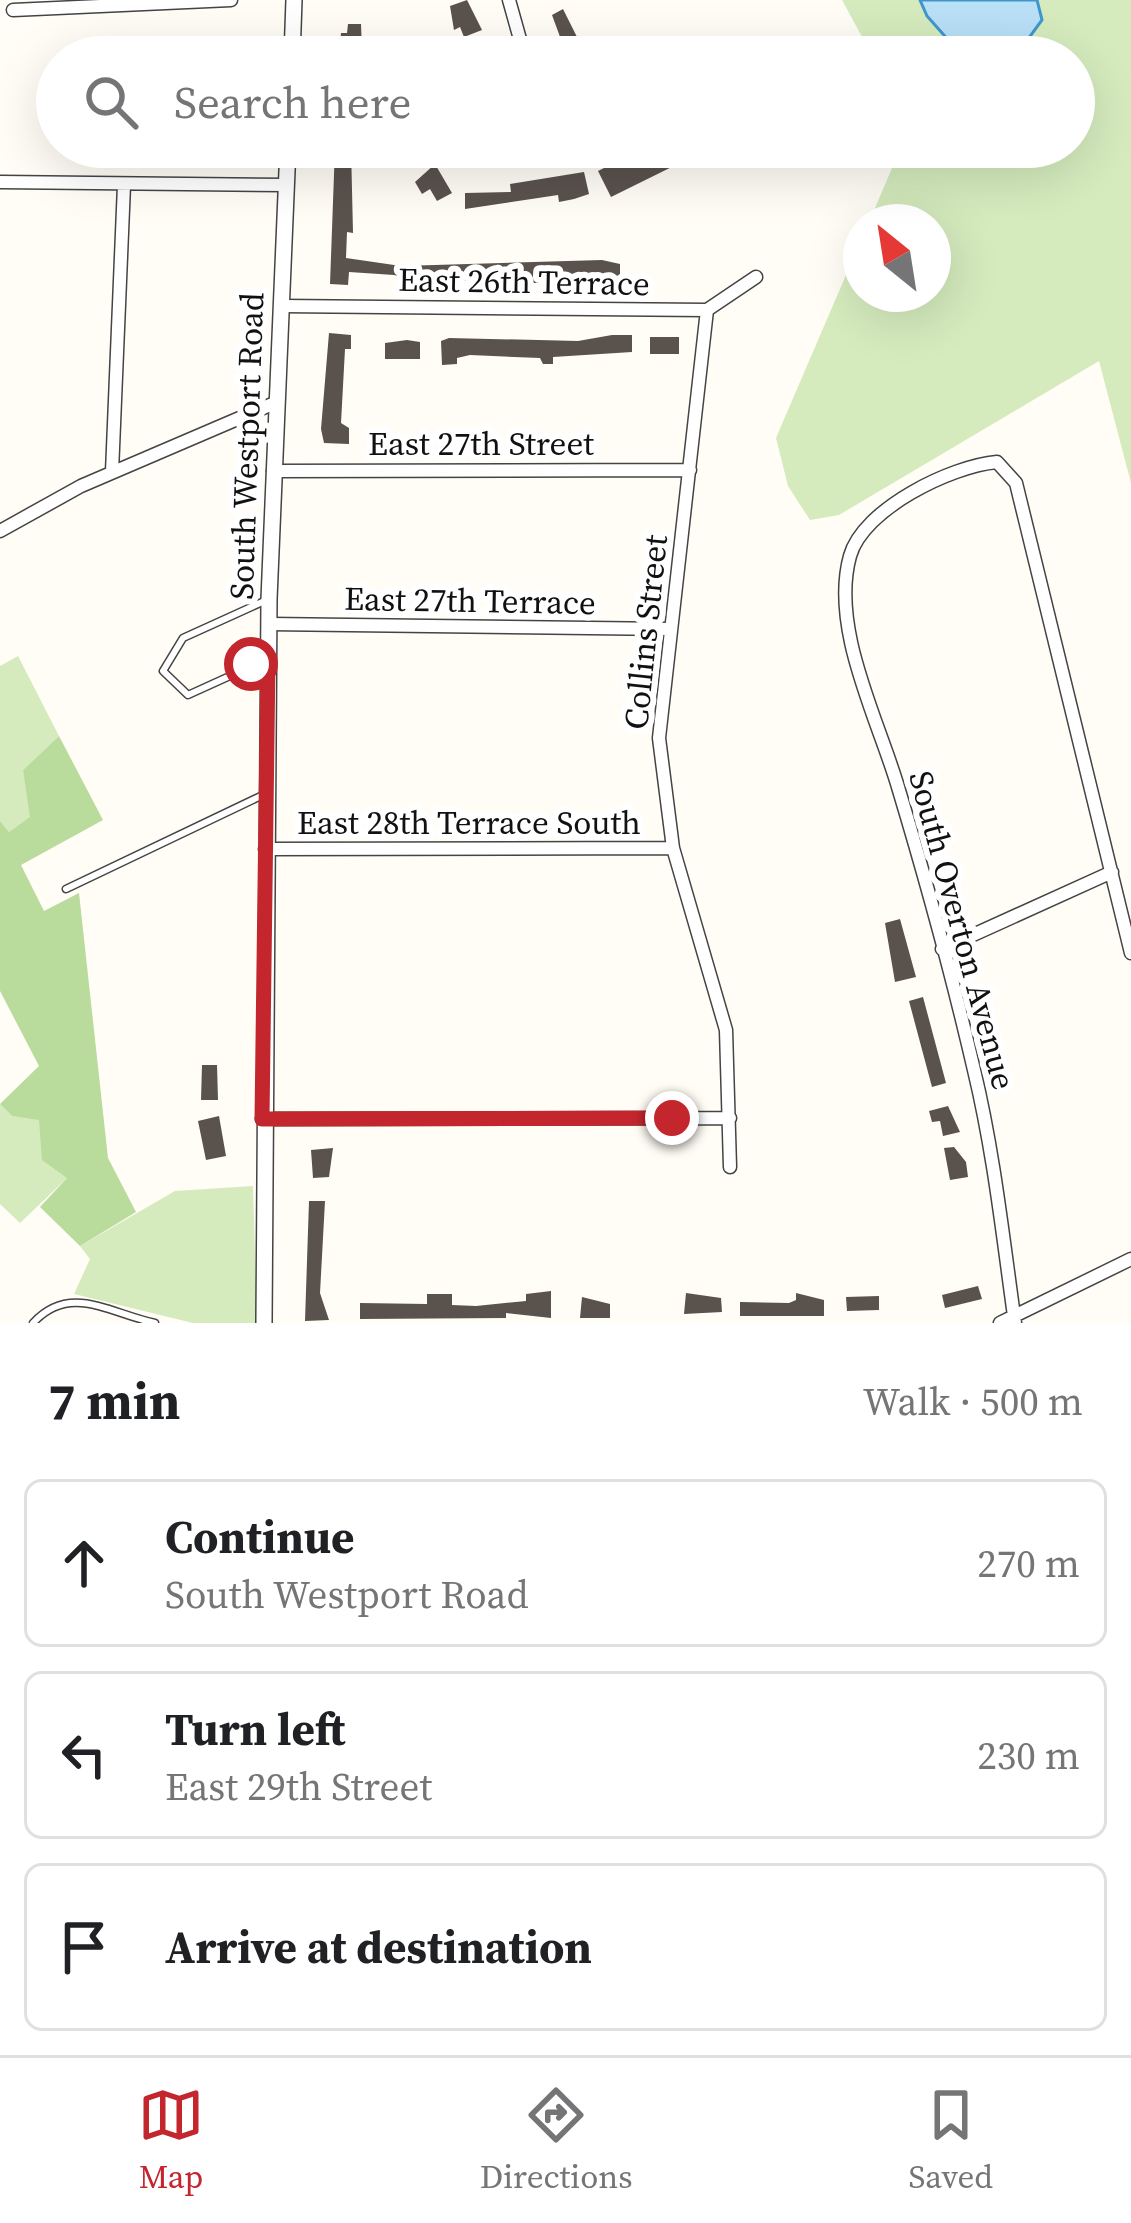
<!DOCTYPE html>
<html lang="en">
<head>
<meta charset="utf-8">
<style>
	:root { --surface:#fff; --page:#f2f2f2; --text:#202124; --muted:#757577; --line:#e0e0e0; --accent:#c4262e }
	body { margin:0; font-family:"Source Serif 4",serif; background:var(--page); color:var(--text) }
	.compass { position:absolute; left:843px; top:204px; width:108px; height:108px; border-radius:50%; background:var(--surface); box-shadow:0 12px 48px #0002; rotate:330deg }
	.stop { position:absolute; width:36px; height:36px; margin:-27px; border:9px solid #c4262e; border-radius:50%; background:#fff }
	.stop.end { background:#c4262e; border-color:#fff; box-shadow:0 3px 12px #0008 }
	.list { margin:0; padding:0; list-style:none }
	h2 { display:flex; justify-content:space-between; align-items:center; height:156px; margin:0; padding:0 48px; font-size:51px }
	h2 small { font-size:39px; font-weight:400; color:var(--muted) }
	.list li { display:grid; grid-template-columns:78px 1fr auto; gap:36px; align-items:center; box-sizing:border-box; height:168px; margin:0 24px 24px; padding:0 24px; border:3px solid var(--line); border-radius:18px }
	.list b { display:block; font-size:45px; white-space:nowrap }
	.list p { margin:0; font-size:39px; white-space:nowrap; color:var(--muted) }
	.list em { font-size:39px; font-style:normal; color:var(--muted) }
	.icon { flex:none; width:66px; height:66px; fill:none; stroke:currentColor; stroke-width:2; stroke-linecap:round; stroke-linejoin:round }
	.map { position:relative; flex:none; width:1131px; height:1323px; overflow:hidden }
	.search { position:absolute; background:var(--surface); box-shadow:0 12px 48px #0002; left:36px; right:36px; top:36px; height:132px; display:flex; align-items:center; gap:30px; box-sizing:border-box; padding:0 42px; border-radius:66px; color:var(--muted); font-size:45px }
	.sheet { height:732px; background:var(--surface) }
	nav { display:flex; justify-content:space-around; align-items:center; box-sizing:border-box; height:168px; border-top:3px solid var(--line); background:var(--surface); font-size:33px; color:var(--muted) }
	nav a { display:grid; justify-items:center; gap:6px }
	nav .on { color:var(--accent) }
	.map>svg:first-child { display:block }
	.green { fill:#d5ebbd }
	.forest { fill:#b9dc9c }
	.water { fill:#b9e0f7; stroke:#3f96cf; stroke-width:3 }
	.building { fill:#5a524d }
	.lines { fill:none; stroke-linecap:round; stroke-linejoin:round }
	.service-casing { stroke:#444; stroke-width:9 }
	.minor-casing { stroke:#444; stroke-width:15 }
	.tertiary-casing { stroke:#444; stroke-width:18 }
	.service { stroke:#fff; stroke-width:6 }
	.minor { stroke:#fff; stroke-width:12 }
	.tertiary { stroke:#fff; stroke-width:15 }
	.route { stroke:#c4262e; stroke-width:15 }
	.labels { text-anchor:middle; stroke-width:12; stroke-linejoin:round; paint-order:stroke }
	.street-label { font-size:33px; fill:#111; stroke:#fff }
</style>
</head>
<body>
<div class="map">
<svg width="1131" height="1323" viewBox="0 0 1131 1323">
	<rect width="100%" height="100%" fill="#fffdf5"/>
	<!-- green -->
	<path class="green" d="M842,0H1131V483L1099,361L839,515L810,520L788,486L776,438L861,240V294H933V222H869L901,147H1074V57H873Z
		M18,656L59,736L23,770L31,817L9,832L0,821V666Z
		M0,1104L12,1116L39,1119L67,1178L20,1223L0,1204Z
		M253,1186L257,1323H193L74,1294L90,1259L80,1246L175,1191Z"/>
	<!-- forest -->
	<path class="forest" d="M59,736L103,820L21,865L44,911L79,893L108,1158L136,1212L80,1246L40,1207L67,1178L42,1160L39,1120L12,1116L0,1104L39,1066L0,991V821L9,832L30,817L23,770Z"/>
	<!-- water -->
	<path class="water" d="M920,0H1037L1042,20L1015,57H946L950,42L927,16Z"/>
	<!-- building -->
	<path class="building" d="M467,0L482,30L464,37L460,27L454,30L450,6Z
		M563,9L583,49L598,42L604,54L566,57L574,54L569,43L563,45L552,15Z
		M348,24H361L362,50L353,49V56H339L341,33H347Z
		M335,147H351L353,233L347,232L346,258L401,266L602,260L620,264V276L535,283L428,279V294H417V280L394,275L349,272L348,285L330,284Z
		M646,147H688L692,157L611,197L598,171Z
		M435,164L452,193L437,201L430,189L422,194L415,182Z
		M584,172L589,194L574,199L559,202L558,195L465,209V193L511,192L510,184Z
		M329,333L351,335V349H345L341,423L349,428V444L324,443L321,429Z
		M612,335H632V352L553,357V364H543L540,358L470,355L457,358V364L442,365L441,341L449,338L578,341Z
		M650,337H679V354H650Z
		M407,340L420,342V359H385V343Z
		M900,919L916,977L895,982L885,923Z
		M923,997L946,1083L932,1087L909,1001Z
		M202,1065H217L218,1100H201Z
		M948,1106L960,1132L943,1136L940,1121L932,1122L929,1111Z
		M219,1116L226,1156L206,1160L198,1121Z
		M954,1147L966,1162L968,1177L950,1180L944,1148Z
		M333,1148L329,1177L313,1178L311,1150Z
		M309,1201H325L320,1293L329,1320L305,1321Z
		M978,1286L982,1299L945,1308L942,1295Z
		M551,1291V1318L506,1313V1318L360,1319V1303L427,1304V1294H452V1305L476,1306L526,1301V1294Z
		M686,1293L721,1298L722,1312L684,1314Z
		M796,1293L824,1300V1316H740V1302L789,1303L796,1300Z
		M879,1296V1310L847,1311L846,1297Z
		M582,1297L610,1304V1318H580Z"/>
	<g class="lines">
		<defs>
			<path id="service" d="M265,660L188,695L163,671L183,638L269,599
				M66,889L263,795
				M33,1323C70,1283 109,1313 155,1323"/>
			<path id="minor" d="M509,0L525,57
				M13,10L231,0
				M760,57L769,52
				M475,158L531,147
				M0,182L286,185
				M282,306L707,310L756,277
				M707,310L659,738L673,848L726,1030L730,1167
				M273,471L690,470
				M112,472L124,185
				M0,531L81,486L277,402
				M269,624L671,629
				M265,849L673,848
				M942,949L1112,872
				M262,1119L730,1118
				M1000,1323L1131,1259
				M1015,1323C1003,1238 994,1153 974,1070C952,975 926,880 898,787C878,719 830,628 850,556C863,509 951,466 997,462L1016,483L1131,953"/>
			<path id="tertiary" d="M292,57L294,0
				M264,1323L269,599L288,147"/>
		</defs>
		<!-- service casing -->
		<use href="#service" class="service-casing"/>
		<!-- minor casing -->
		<use href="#minor" class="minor-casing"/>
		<!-- tertiary casing -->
		<use href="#tertiary" class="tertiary-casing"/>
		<!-- service -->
		<use href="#service" class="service"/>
		<!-- minor -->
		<use href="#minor" class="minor"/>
		<!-- tertiary -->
		<use href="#tertiary" class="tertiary"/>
	</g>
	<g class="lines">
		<!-- route -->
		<path class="route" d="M251,664L268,659L262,1119L672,1118"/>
	</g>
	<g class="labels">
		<!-- street labels -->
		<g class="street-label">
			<text transform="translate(524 281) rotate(1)" y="12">East 26th Terrace</text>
			<text x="481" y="455">East 27th Street</text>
			<text transform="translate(246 446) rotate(-88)" y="12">South Westport Road</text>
			<text transform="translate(470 600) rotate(1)" y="12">East 27th Terrace</text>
			<text transform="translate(645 632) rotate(-84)" y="12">Collins Street</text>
			<text x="469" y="834">East 28th Terrace South</text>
			<text transform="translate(963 930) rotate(75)" y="12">South Overton Avenue</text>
		</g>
	</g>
</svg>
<svg class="compass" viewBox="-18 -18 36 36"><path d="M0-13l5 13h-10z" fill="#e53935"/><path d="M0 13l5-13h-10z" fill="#757577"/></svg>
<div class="stop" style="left:251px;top:664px"></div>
<div class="stop end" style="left:672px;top:1118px"></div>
<div class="search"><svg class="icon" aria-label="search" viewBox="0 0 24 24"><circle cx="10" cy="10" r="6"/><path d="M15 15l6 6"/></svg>Search here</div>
</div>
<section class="sheet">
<h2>7 min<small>Walk · 500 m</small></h2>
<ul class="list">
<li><svg class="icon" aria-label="ahead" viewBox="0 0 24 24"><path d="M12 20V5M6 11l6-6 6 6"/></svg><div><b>Continue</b><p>South Westport Road</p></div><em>270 m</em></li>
<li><svg class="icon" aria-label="left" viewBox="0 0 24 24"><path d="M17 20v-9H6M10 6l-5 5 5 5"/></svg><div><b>Turn left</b><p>East 29th Street</p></div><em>230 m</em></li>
<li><svg class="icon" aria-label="arrive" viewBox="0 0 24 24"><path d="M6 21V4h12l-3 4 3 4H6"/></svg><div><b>Arrive at destination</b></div></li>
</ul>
</section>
<nav>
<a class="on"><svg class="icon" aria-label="map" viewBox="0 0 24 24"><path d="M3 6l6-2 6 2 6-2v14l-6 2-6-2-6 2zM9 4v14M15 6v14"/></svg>Map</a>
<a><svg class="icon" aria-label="directions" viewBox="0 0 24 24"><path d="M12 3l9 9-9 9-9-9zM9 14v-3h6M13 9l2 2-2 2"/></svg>Directions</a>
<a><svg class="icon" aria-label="saved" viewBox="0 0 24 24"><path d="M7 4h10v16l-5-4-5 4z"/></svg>Saved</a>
</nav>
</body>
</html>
